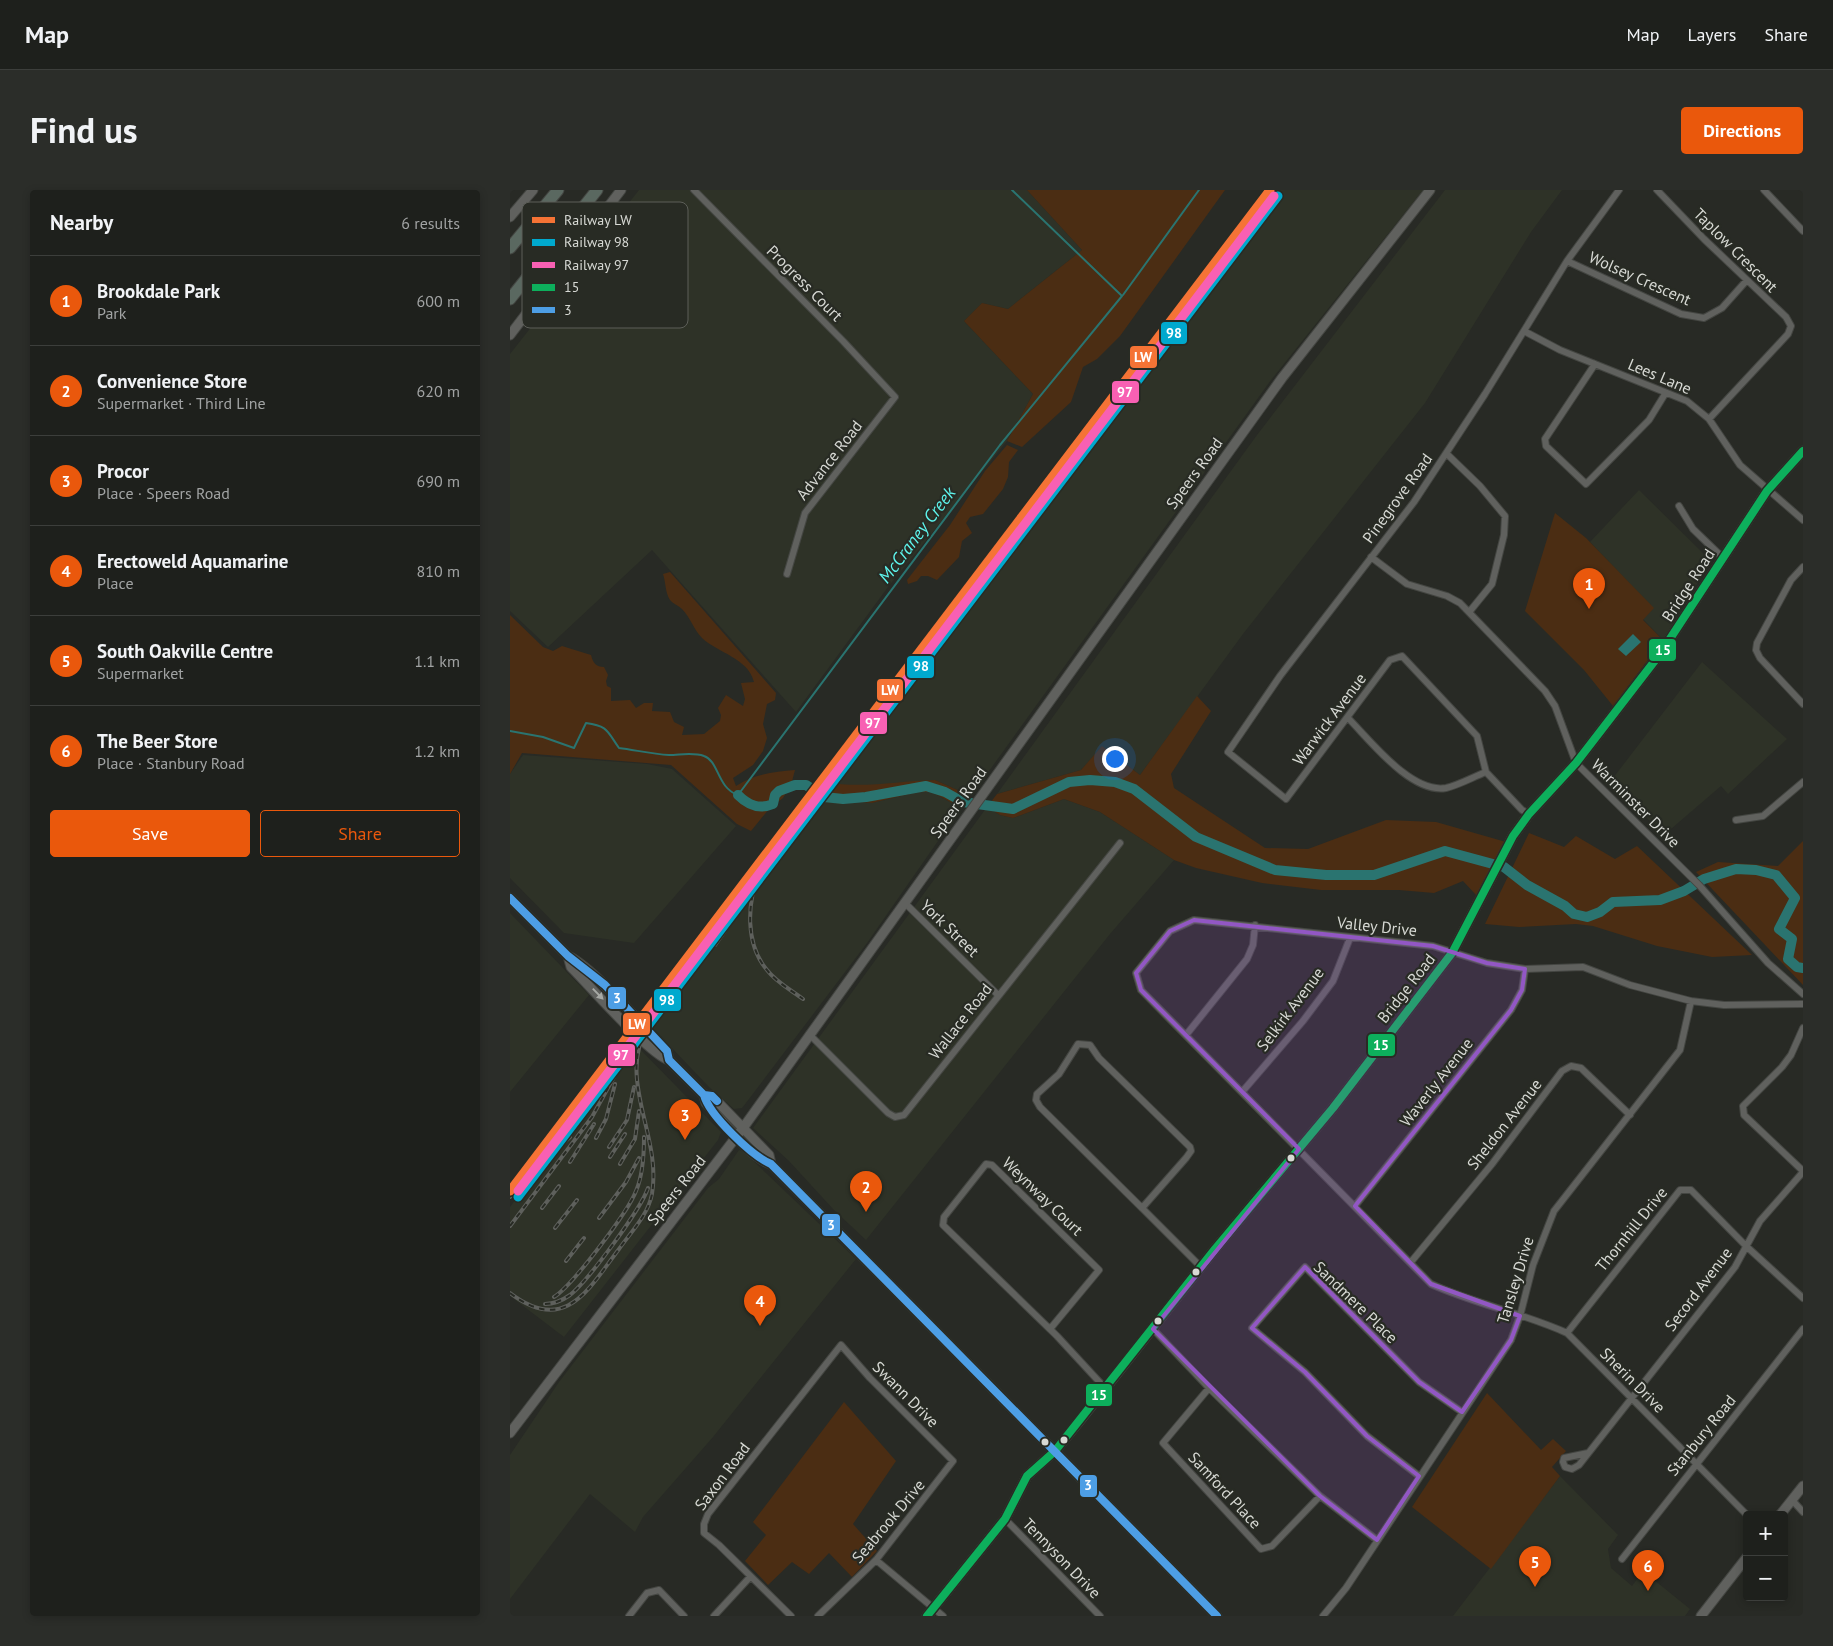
<!DOCTYPE html>
<html lang="en">
<head>
<meta charset="utf-8">
<style>
	:root { --surface:#1e201c; --page:#2b2d29; --text:#f1f3f6; --muted:#a1a3a3; --line:#3c3e3b; --accent:#ea580c }
	body { margin:0; font-family:"PT Sans",sans-serif; background:var(--page); color:var(--text) }
	.controls { position:absolute; right:15px; bottom:15px; display:grid; overflow:hidden; border-radius:5px; box-shadow:0 2px 8px #0003 }
	.controls button { width:45px; height:45px; display:grid; place-items:center; padding:0; border:0; border-bottom:1px solid var(--line); background:var(--surface); color:var(--text); font:25px sans-serif }
	.you { position:absolute; left:604px; top:568px; width:18px; height:18px; margin:-12px; border:4px solid #fff; border-radius:50%; background:#1a73e8; box-shadow:0 0 0 8px #1a73e833 }
	.badge { display:grid; place-items:center; width:32px; height:32px; border-radius:50%; background:var(--accent); color:#fff; font-size:16px; font-weight:700 }
	.pin { position:absolute; translate:-50% -41px; filter:drop-shadow(0 1px 2px #0008) }
	.pin::after { content:''; position:absolute; top:26px; width:18px; height:15px; background:inherit; clip-path:polygon(0 0,100% 0,50% 100%) }
	.list { margin:0; padding:0; list-style:none }
	h2 { display:flex; justify-content:space-between; align-items:center; height:65px; margin:0; padding:0 20px; font-size:21px }
	h2 small { font-size:16px; font-weight:400; color:var(--muted) }
	.list li { display:grid; grid-template-columns:32px 1fr auto; gap:15px; align-items:center; box-sizing:border-box; height:90px; padding:0 20px; border-top:1px solid var(--line) }
	.list b { display:block; font-size:19px; white-space:nowrap }
	.list p { margin:0; font-size:16px; white-space:nowrap; color:var(--muted) }
	.list em { font-size:16px; font-style:normal; color:var(--muted) }
	.actions { display:flex; gap:10px; padding:15px 20px }
	.actions a { flex:1; padding:11px 0; border:1px solid var(--accent); border-radius:5px; text-align:center; font-size:18px; color:var(--accent) }
	.actions .main { background:var(--accent); color:#fff }
	.map { position:relative; flex:none; width:1293px; height:1426px; overflow:hidden; border-radius:5px }
	header { display:flex; align-items:center; gap:30px; box-sizing:border-box; height:70px; padding:0 25px; background:var(--surface); border-bottom:1px solid var(--line) }
	header strong { font-size:24px }
	nav { display:flex; gap:28px; margin-inline-start:auto; font-size:18px }
	.intro { display:flex; align-items:center; justify-content:space-between; box-sizing:border-box; height:120px; padding:0 30px }
	h1 { margin:0; font-size:35px }
	.button { padding:12px 22px; border-radius:5px; background:var(--accent); color:#fff; font-size:18px; font-weight:700 }
	main { display:flex; gap:30px; padding:0 30px }
	aside { flex:1; background:var(--surface); border-radius:5px; box-shadow:0 2px 8px #0003 }
	.map>svg:first-child { display:block }
	.built { fill:#2e3227 }
	.green { fill:#4b2d13 }
	.water { fill:#2a7470 }
	.lines { fill:none; stroke-linecap:round; stroke-linejoin:round }
	.stream { stroke:#2a7470; stroke-width:2 }
	.river { stroke:#2a7470; stroke-width:10 }
	.street-casing { stroke:#444642; stroke-width:8 }
	.secondary-casing { stroke:#444642; stroke-width:11 }
	.highway-casing { stroke:#444642; stroke-width:13 }
	.street { stroke:#60615e; stroke-width:6 }
	.secondary { stroke:#60615e; stroke-width:9 }
	.highway { stroke:#5a6860; stroke-width:11 }
	.rail-casing { stroke:#5e605c; stroke-width:4 }
	.rail { stroke:#282b24; stroke-width:2; stroke-dasharray:5.5; stroke-linecap:butt }
	.bus-1-casing { stroke:#282b24; stroke-width:11 }
	.bus-2-casing { stroke:#282b24; stroke-width:11 }
	.bus-1 { stroke:#0daf5c; stroke-width:8 }
	.bus-2 { stroke:#4d9ee5; stroke-width:8 }
	.rail-1-casing { stroke:#282b24; stroke-width:12 }
	.rail-2-casing { stroke:#282b24; stroke-width:12 }
	.rail-3-casing { stroke:#282b24; stroke-width:12 }
	.rail-1 { stroke:#f57335; stroke-width:9 }
	.rail-2 { stroke:#00a9ce; stroke-width:9 }
	.rail-3 { stroke:#f860b3; stroke-width:9 }
	.oneway { fill:#a7a9a5 }
	.marked { fill:#9257c4; fill-opacity:0.2; stroke:#9257c4; stroke-width:4; stroke-linejoin:round }
	.bus-dot { fill:#d7d9d4; stroke:#282b24; stroke-width:2 }
	.labels { text-anchor:middle; stroke-width:4.5; stroke-linejoin:round; paint-order:stroke }
	.street-label { font-size:16px; fill:#d7d9d4; stroke:#282b24 }
	.water-label { font-size:18px; font-style:italic; fill:#5ef5ed; stroke:#282b24 }
	.key { fill:#282b24; stroke:#5d5f59; stroke-width:1 }
	.key-label { font-size:14px; fill:#d7d9d4 }
	.line-badge { stroke:#282b24; stroke-width:2 }
	.badge-label { font-size:14px; text-anchor:middle; font-weight:bold; fill:#fff }
</style>
</head>
<body>
<header>
<strong>Map</strong>
<nav><a>Map</a><a>Layers</a><a>Share</a></nav>
</header>
<div class="intro"><h1>Find us</h1><a class="button">Directions</a></div>
<main>
<aside>
<h2>Nearby<small>6 results</small></h2>
<ul class="list">
<li><span class="badge">1</span><div><b>Brookdale Park</b><p>Park</p></div><em>600 m</em></li>
<li><span class="badge">2</span><div><b>Convenience Store</b><p>Supermarket · Third Line</p></div><em>620 m</em></li>
<li><span class="badge">3</span><div><b>Procor</b><p>Place · Speers Road</p></div><em>690 m</em></li>
<li><span class="badge">4</span><div><b>Erectoweld Aquamarine</b><p>Place</p></div><em>810 m</em></li>
<li><span class="badge">5</span><div><b>South Oakville Centre</b><p>Supermarket</p></div><em>1.1 km</em></li>
<li><span class="badge">6</span><div><b>The Beer Store</b><p>Place · Stanbury Road</p></div><em>1.2 km</em></li>
</ul>
<div class="actions"><a class="main">Save</a><a>Share</a></div>
</aside>
<div class="map">
<svg width="1293" height="1426" viewBox="0 0 1293 1426">
	<rect width="100%" height="100%" fill="#282a25"/>
	<!-- built -->
	<path class="built" d="M129,0H517L572,60L498,119L472,113L454,131L523,204L497,251L378,397L286,522L142,360L38,457L0,421V164Z
		M769,0H913L761,190L461,606L425,590L372,595L337,596L322,593L656,154Z
		M935,0H1052L1021,42L915,213L733,444L630,585L592,557L571,580L487,604L747,245Z
		M1129,300L1201,371L1153,450L1133,429L1143,418L1080,352Z
		M1192,472L1277,549L1218,604L1211,596L1154,645L1100,592Z
		M13,565L137,574L162,579L226,636L124,753L54,743L0,688V584Z
		M407,602H422L451,618L357,753L239,909L232,918L224,919L199,897L140,835L235,708L240,697L246,699L249,692L312,610L331,613L339,611L362,613Z
		M554,609L590,622L664,670L600,744L356,1050L324,1020L279,971L243,938L477,617L490,625L503,628Z
		M0,723L79,805L0,902Z
		M122,851L211,942L208,950L54,1147L0,1106V1017Z
		M229,960L234,962L346,1069L203,1247L133,1327L125,1342L80,1304L0,1409V1265L49,1192L198,998L209,989Z
		M1050,1286L1108,1345L1098,1359L1101,1378L1122,1396L1133,1381L1180,1419L1175,1426H943Z"/>
	<!-- green -->
	<path class="green" d="M517,0H715L610,146L587,169L573,177L561,212L512,257L497,251L523,204L454,131L472,113L498,119L572,60Z
		M497,255L508,260L499,272L498,287L493,299L473,324L460,327L456,333L462,343L452,351L449,367L427,390L418,386H411L407,391L398,394L397,390L440,335L475,281Z
		M1045,323L1076,348L1144,418L1133,430L1153,450L1103,516L1074,480L1015,421Z
		M160,382L266,503L265,510L257,514L253,534L257,548L253,561L243,575L223,588L226,596C244,584 263,582 285,580L281,595L273,608L259,619L241,641L227,634L161,575L12,563L0,584V425L33,457L43,461L52,456L81,465C83,473 86,477 94,477L98,485L96,491L97,496L101,498V511L120,510L126,518L134,513H143L142,521L160,522L164,532L174,537L172,545L194,544L210,531L211,525L208,518L216,505L233,516L235,509L231,493L244,492C238,468 208,463 192,448C184,440 180,427 172,419C168,415 163,414 160,410C155,402 156,393 153,384Z
		M687,506L701,521L661,584L664,598L755,658L798,659L876,630L926,632L996,652L967,706L953,691L924,703L889,700H811L752,693L686,678L664,670L590,622L554,609L503,628L490,625L477,617L487,604L571,580L592,556L630,585Z
		M425,590L461,606L451,618L422,602H407L362,613L339,611L331,614L303,609L315,592C352,599 387,591 425,590Z
		M1019,643L1054,657L1066,646L1105,669L1127,656L1242,765L1202,767L1147,756L1083,736L1066,734L1009,737L975,734Z
		M1293,651V795L1186,682L1208,672L1268,676Z
		M977,1203L1031,1260L1043,1249L1056,1261L1042,1277L1050,1286L981,1379L902,1317Z
		M334,1212L386,1271L343,1334L367,1361L342,1387L319,1363L299,1384L282,1372L258,1395L235,1371L256,1345L243,1332Z"/>
	<!-- water -->
	<path class="water" d="M1123,444L1131,452L1116,466L1108,459Z"/>
	<g class="lines">
		<!-- stream -->
		<path class="stream" d="M613,105L689,0
			M0,541L33,547L64,558L76,533C98,536 97,541 109,558C125,560 142,564 159,565C170,565 183,562 194,566C209,571 207,598 228,605L490,255L612,106L502,0"/>
		<!-- river -->
		<path class="river" d="M228,605C238,615 249,620 263,614L265,605L269,601L285,595H296L314,607L333,609L356,607L416,596L435,602L453,612L503,619L559,592L580,590L605,592L624,599L686,647L765,680L816,685H864L935,661L994,677L1017,695L1055,716L1064,724L1077,727L1090,722L1103,712L1150,710L1174,701L1194,689L1226,679L1246,680L1266,685L1285,708L1269,739L1282,749L1278,769L1287,777L1293,778"/>
		<defs>
			<path id="street" d="M184,0L333,151L385,207L295,323L277,384
				M1147,0L1194,49L1276,127L1281,136L1278,144L1199,229
				M1254,0L1293,41
				M1057,71L1171,124L1194,128L1212,118L1237,90
				M1014,141L1050,160L1177,211L1199,229L1230,275L1293,330
				M1085,174L1035,249L1036,256L1076,294L1139,230L1155,204
				M937,264L970,296L995,326L994,345L982,394L960,421
				M1169,316L1183,339L1213,368
				M861,367L897,394L937,406L950,413L1035,501L1045,516L1066,573L1189,695L1258,773L1293,804
				M1293,377L1281,390L1247,453L1246,460L1250,468L1293,514
				M838,528C860,550 901,604 936,598C949,595 963,587 976,582
				M1019,624L1012,620L976,582L967,546L892,466L880,470L776,609L718,562L770,486L904,312L975,204L1057,71L1109,0
				M1226,630L1253,626L1293,592
				M394,712L488,805
				M1293,838L1281,865L1272,877L1233,916L1234,925L1293,981
				M299,844L378,923L385,927L394,925L610,653
				M676,845L737,769L743,755L745,735
				M732,902L793,831L823,791L840,748
				M845,1016L1001,820L1012,800L1015,779
				M632,1018L530,917L526,910L527,904L549,884L568,854L580,855L589,868L680,957L681,961L676,968L632,1018L691,1077
				M901,1072L982,974L1052,881L1061,876L1071,878L1120,925
				M540,1139L589,1080L482,975L476,974L434,1027L433,1035L547,1146L595,1198
				M643,1139L699,1198L810,1306L867,1350
				M1057,1143L1170,1000H1181L1236,1056L1293,1108
				M699,1198L653,1253L751,1359L762,1356L810,1306
				M1078,1263L1054,1268L1053,1272L1055,1277L1062,1279L1069,1275L1225,1077L1250,1031L1293,982
				M909,1286L857,1246L795,1182L742,1138L795,1077L909,1192L952,1222
				M1282,1310L1293,1322
				M1237,1325L1057,1143C1013,1123 965,1114 921,1094L631,800L626,783L660,741L684,730L923,756L977,773L1015,779L1073,777L1120,795L1181,811L1214,815L1293,814
				M495,1329L590,1426
				M1112,1369L1293,1139
				M366,1370L433,1426
				M119,1426L137,1403L149,1400L174,1426
				M204,1426L240,1387
				M281,1426L209,1355L194,1343V1334L198,1324L331,1155L360,1188L443,1271L366,1370L308,1426
				M813,1426L836,1398L1001,1150L1010,1126L1023,1075L1044,1021L1170,860L1181,811"/>
			<path id="secondary" d="M0,27L23,0
				M0,145L111,0
				M0,708L58,766C84,778 134,838 157,861L159,870L194,905L202,906L259,965L261,974
				M58,766L61,777C79,795 140,865 159,870
				M194,905L196,913C212,930 240,968 261,974L707,1426
				M0,1243L233,938L772,188L920,0
				M1270,1325L1293,1296
				M417,1426L495,1329L517,1286L545,1261L575,1224L705,1059L823,918L942,763L1003,646L1019,624L1066,573L1150,464L1257,301L1293,261
				M1191,1426L1237,1367"/>
			<path id="highway" d="M0,58L48,0
				M0,109L87,0"/>
		</defs>
		<!-- street casing -->
		<use href="#street" class="street-casing"/>
		<!-- secondary casing -->
		<use href="#secondary" class="secondary-casing"/>
		<!-- highway casing -->
		<use href="#highway" class="highway-casing"/>
		<!-- street -->
		<use href="#street" class="street"/>
		<!-- secondary -->
		<use href="#secondary" class="secondary"/>
		<!-- highway -->
		<use href="#highway" class="highway"/>
		<defs>
			<path id="rail" d="M249,684C237,713 235,754 257,780C266,792 281,800 293,809
				M205,755L239,706
				M86,948L96,929L105,894
				M99,957L117,930L124,897
				M100,967L115,944
				M60,972L84,934
				M31,974L60,947
				M110,974L125,949L129,921
				M0,1007L268,654L297,610
				M32,1018L49,996
				M89,1028L116,992L129,968
				M0,1036L82,927L116,865
				M45,1038L67,1010
				M56,1071L74,1048
				M0,1103C55,1145 78,1100 109,1059C121,1042 138,1025 142,1004C152,944 106,892 138,834
				M44,1107C62,1096 118,1022 126,1001C133,985 134,965 134,947
				M35,1114C44,1114 53,1110 60,1105C78,1091 131,1019 138,998"/>
		</defs>
		<!-- rail casing -->
		<use href="#rail" class="rail-casing"/>
		<!-- rail -->
		<use href="#rail" class="rail"/>
		<defs>
			<path id="bus-1" d="M417,1426L495,1329L517,1286L545,1261L705,1059L823,918L942,763L1003,646L1019,624L1066,573L1150,464L1257,301L1293,261"/>
			<path id="bus-2" d="M0,708L58,766L95,795L157,861L159,870L194,905L202,906L207,911
				M194,905C199,925 242,966 261,974L707,1426"/>
		</defs>
		<!-- bus-1 casing -->
		<use href="#bus-1" class="bus-1-casing"/>
		<!-- bus-2 casing -->
		<use href="#bus-2" class="bus-2-casing"/>
		<!-- bus-1 -->
		<use href="#bus-1" class="bus-1"/>
		<!-- bus-2 -->
		<use href="#bus-2" class="bus-2"/>
		<defs>
			<path id="rail-1" d="M0,1001L760,0"/>
			<path id="rail-2" d="M8,1007L768,6"/>
			<path id="rail-3" d="M8,1001L764,6"/>
		</defs>
		<!-- rail-1 casing -->
		<use href="#rail-1" class="rail-1-casing"/>
		<!-- rail-2 casing -->
		<use href="#rail-2" class="rail-2-casing"/>
		<!-- rail-3 casing -->
		<use href="#rail-3" class="rail-3-casing"/>
		<!-- rail-1 -->
		<use href="#rail-1" class="rail-1"/>
		<!-- rail-2 -->
		<use href="#rail-2" class="rail-2"/>
		<!-- rail-3 -->
		<use href="#rail-3" class="rail-3"/>
	</g>
	<!-- one-way arrows -->
	<defs><path id="oneway-solid" d="M-6-.8H1V-3.2L6.5 0L1 3.2V.8H-6Z" transform="scale(1.25)"/></defs>
	<use class="oneway" href="#oneway-solid" transform="translate(88 804) rotate(46)"/>
	<!-- marked area -->
	<path class="marked" d="M684,730L923,756L977,773L1015,779L1012,800L1001,820L845,1016L921,1094L1010,1126L1001,1150L952,1222L909,1192L795,1077L742,1138L795,1182L857,1246L909,1286L867,1350L810,1306L643,1139L789,959L631,800L626,783L660,741Z"/>
	<!-- markers -->
	<g class="bus-dot">
		<circle cx="781" cy="968" r="4.5"/>
		<circle cx="686" cy="1082" r="4.5"/>
		<circle cx="648" cy="1131" r="4.5"/>
		<circle cx="554" cy="1250" r="4.5"/>
		<circle cx="535" cy="1252" r="4.5"/>
	</g>
	<g class="labels">
		<!-- street labels -->
		<g class="street-label">
			<text transform="translate(1226 60) rotate(45)" y="6">Taplow Crescent</text>
			<text transform="translate(1130 88) rotate(24)" y="6">Wolsey Crescent</text>
			<text transform="translate(295 93) rotate(45)" y="6">Progress Court</text>
			<text transform="translate(1150 186) rotate(23)" y="6">Lees Lane</text>
			<text transform="translate(319 270) rotate(-52)" y="6">Advance Road</text>
			<text transform="translate(684 283) rotate(-54)" y="6">Speers Road</text>
			<text transform="translate(887 308) rotate(-54)" y="6">Pinegrove Road</text>
			<text transform="translate(1178 395) rotate(-57)" y="6">Bridge Road</text>
			<text transform="translate(819 529) rotate(-53)" y="6">Warwick Avenue</text>
			<text transform="translate(448 612) rotate(-54)" y="6">Speers Road</text>
			<text transform="translate(1126 613) rotate(45)" y="6">Warminster Drive</text>
			<text transform="translate(867 736) rotate(6)" y="6">Valley Drive</text>
			<text transform="translate(440 738) rotate(44)" y="6">York Street</text>
			<text transform="translate(896 798) rotate(-52)" y="6">Bridge Road</text>
			<text transform="translate(780 819) rotate(-53)" y="6">Selkirk Avenue</text>
			<text transform="translate(450 831) rotate(-52)" y="6">Wallace Road</text>
			<text transform="translate(926 892) rotate(-52)" y="6">Waverly Avenue</text>
			<text transform="translate(994 934) rotate(-52)" y="6">Sheldon Avenue</text>
			<text transform="translate(166 1000) rotate(-52)" y="6">Speers Road</text>
			<text transform="translate(533 1006) rotate(44)" y="6">Weynway Court</text>
			<text transform="translate(1121 1039) rotate(-51)" y="6">Thornhill Drive</text>
			<text transform="translate(1005 1090) rotate(-73)" y="6">Tansley Drive</text>
			<text transform="translate(1188 1099) rotate(-53)" y="6">Secord Avenue</text>
			<text transform="translate(846 1112) rotate(44)" y="6">Sandmere Place</text>
			<text transform="translate(1123 1190) rotate(45)" y="6">Sherin Drive</text>
			<text transform="translate(396 1204) rotate(45)" y="6">Swann Drive</text>
			<text transform="translate(1191 1245) rotate(-51)" y="6">Stanbury Road</text>
			<text transform="translate(212 1286) rotate(-53)" y="6">Saxon Road</text>
			<text transform="translate(715 1300) rotate(47)" y="6">Samford Place</text>
			<text transform="translate(378 1331) rotate(-50)" y="6">Seabrook Drive</text>
			<text transform="translate(552 1368) rotate(46)" y="6">Tennyson Drive</text>
		</g>
		<!-- water labels -->
		<g class="water-label">
			<text transform="translate(407 345) rotate(-53)" y="6">McCraney Creek</text>
		</g>
	</g>
	<!-- legend -->
	<rect x="12" y="12" width="166" height="126" rx="8" class="key"/>
	<rect x="22" y="27" width="23" height="6" fill="#f57335"/>
	<rect x="22" y="49" width="23" height="7" fill="#00a9ce"/>
	<rect x="22" y="72" width="23" height="6" fill="#f860b3"/>
	<rect x="22" y="94" width="23" height="7" fill="#0daf5c"/>
	<rect x="22" y="117" width="23" height="6" fill="#4d9ee5"/>
	<g class="key-label">
		<text x="54" y="35">Railway LW</text>
		<text x="54" y="57">Railway 98</text>
		<text x="54" y="80">Railway 97</text>
		<text x="54" y="102">15</text>
		<text x="54" y="125">3</text>
	</g>
	<g class="line-badge">
		<rect x="650" y="131" width="28" height="24" rx="5" fill="#00a9ce"/>
		<rect x="619" y="155" width="29" height="24" rx="5" fill="#f57335"/>
		<rect x="601" y="190" width="29" height="24" rx="5" fill="#f860b3"/>
		<rect x="1138" y="448" width="29" height="24" rx="5" fill="#0daf5c"/>
		<rect x="396" y="465" width="29" height="24" rx="5" fill="#00a9ce"/>
		<rect x="366" y="488" width="28" height="24" rx="5" fill="#f57335"/>
		<rect x="349" y="521" width="29" height="24" rx="5" fill="#f860b3"/>
		<rect x="97" y="796" width="20" height="24" rx="5" fill="#4d9ee5"/>
		<rect x="143" y="798" width="29" height="24" rx="5" fill="#00a9ce"/>
		<rect x="112" y="822" width="29" height="24" rx="5" fill="#f57335"/>
		<rect x="857" y="843" width="29" height="24" rx="5" fill="#0daf5c"/>
		<rect x="97" y="853" width="29" height="24" rx="5" fill="#f860b3"/>
		<rect x="311" y="1023" width="20" height="24" rx="5" fill="#4d9ee5"/>
		<rect x="575" y="1193" width="28" height="24" rx="5" fill="#0daf5c"/>
		<rect x="569" y="1284" width="19" height="24" rx="5" fill="#4d9ee5"/>
	</g>
	<g class="badge-label">
		<text x="664" y="148">98</text>
		<text x="633" y="172">LW</text>
		<text x="615" y="207">97</text>
		<text x="1153" y="465">15</text>
		<text x="411" y="481">98</text>
		<text x="380" y="505">LW</text>
		<text x="363" y="538">97</text>
		<text x="107" y="813">3</text>
		<text x="157" y="815">98</text>
		<text x="127" y="839">LW</text>
		<text x="871" y="860">15</text>
		<text x="111" y="870">97</text>
		<text x="321" y="1040">3</text>
		<text x="589" y="1210">15</text>
		<text x="578" y="1300">3</text>
	</g>
</svg>
<div class="controls">
<button>+</button>
<button>−</button>
</div>
<div class="you"></div>
<div class="pin badge" style="left:1079px;top:419px">1</div>
<div class="pin badge" style="left:356px;top:1022px">2</div>
<div class="pin badge" style="left:175px;top:950px">3</div>
<div class="pin badge" style="left:250px;top:1136px">4</div>
<div class="pin badge" style="left:1025px;top:1397px">5</div>
<div class="pin badge" style="left:1138px;top:1401px">6</div>
</div>
</main>
</body>
</html>
